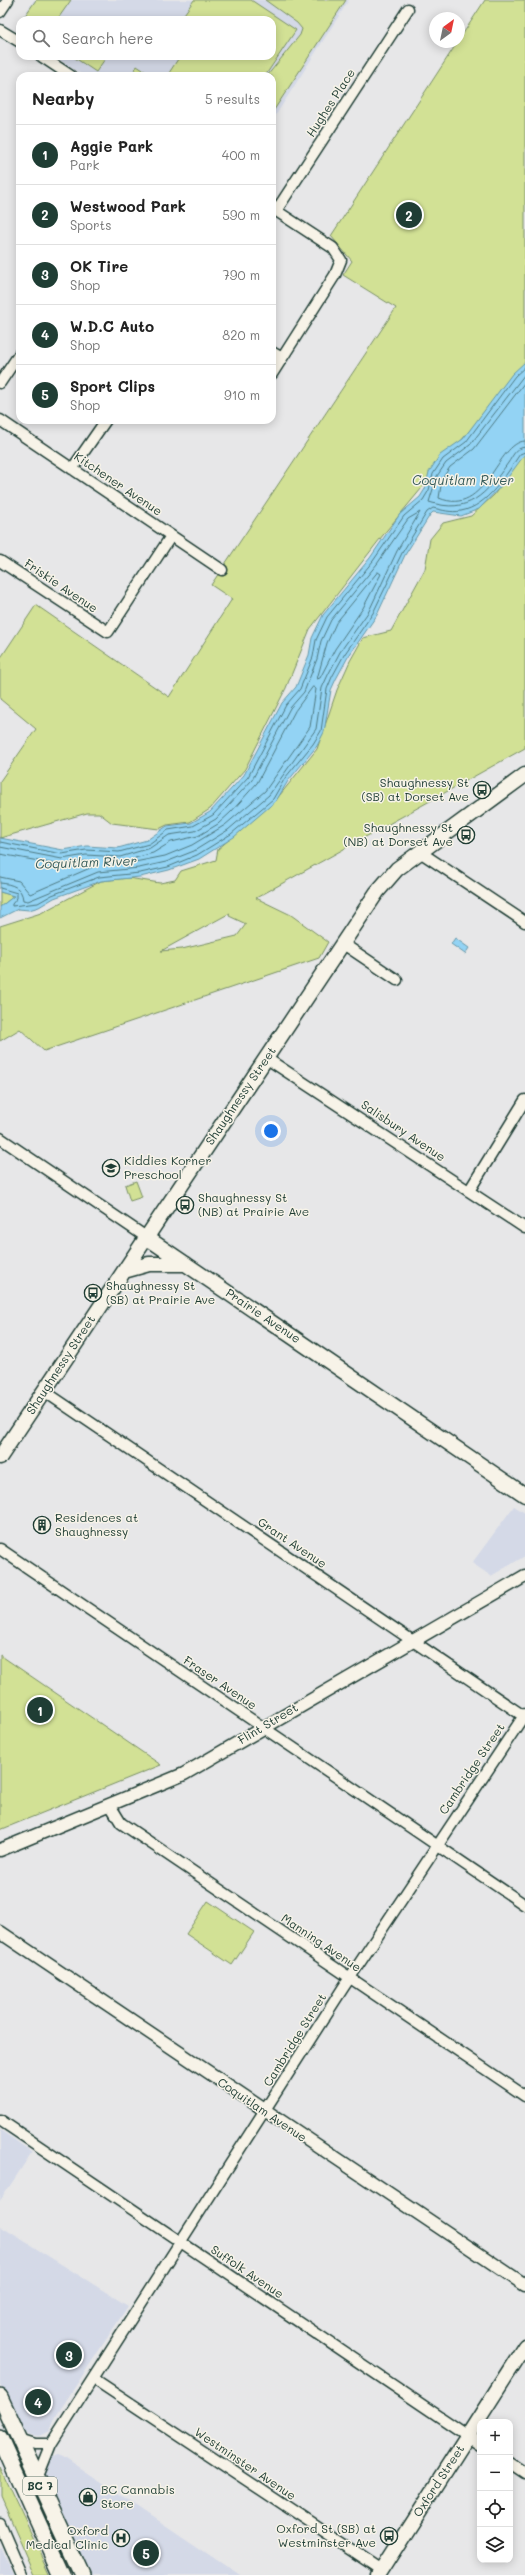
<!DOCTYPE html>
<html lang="en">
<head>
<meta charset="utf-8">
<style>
	:root { --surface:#fff; --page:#f6f6f6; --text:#222; --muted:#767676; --line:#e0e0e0; --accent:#1f3d34 }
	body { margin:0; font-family:Mali,sans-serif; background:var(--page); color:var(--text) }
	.controls { position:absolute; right:12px; bottom:12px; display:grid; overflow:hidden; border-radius:8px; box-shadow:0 2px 10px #0003 }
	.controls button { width:36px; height:36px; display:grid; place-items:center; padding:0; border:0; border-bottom:1px solid var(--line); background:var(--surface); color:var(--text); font:20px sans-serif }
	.compass { position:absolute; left:429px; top:12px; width:36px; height:36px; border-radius:50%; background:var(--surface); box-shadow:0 2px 10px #0003; rotate:33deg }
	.you { position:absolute; left:271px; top:1131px; width:14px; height:14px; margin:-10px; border:3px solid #fff; border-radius:50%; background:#1a73e8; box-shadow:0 0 0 6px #1a73e833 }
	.badge { display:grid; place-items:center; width:26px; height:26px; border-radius:50%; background:var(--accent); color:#fff; font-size:13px; font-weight:700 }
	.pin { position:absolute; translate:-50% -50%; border:2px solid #fff; box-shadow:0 1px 4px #0006 }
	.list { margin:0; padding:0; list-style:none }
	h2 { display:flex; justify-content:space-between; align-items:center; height:52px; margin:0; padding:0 16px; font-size:17px }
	h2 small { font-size:13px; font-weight:400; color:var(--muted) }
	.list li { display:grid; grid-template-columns:26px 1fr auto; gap:12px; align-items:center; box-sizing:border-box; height:60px; padding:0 16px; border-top:1px solid var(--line) }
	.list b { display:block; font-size:15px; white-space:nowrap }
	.list p { margin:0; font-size:13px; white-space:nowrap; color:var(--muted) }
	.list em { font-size:13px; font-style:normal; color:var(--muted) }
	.icon { flex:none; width:22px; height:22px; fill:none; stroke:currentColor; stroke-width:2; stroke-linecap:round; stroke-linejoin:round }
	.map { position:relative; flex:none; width:525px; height:2575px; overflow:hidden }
	.search { position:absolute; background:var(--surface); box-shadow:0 2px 10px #0003; left:16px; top:16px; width:260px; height:44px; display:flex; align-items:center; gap:10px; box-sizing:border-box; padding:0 14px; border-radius:12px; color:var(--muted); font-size:15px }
	.panel { position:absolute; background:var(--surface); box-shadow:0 2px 10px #0003; left:16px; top:72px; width:260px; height:352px; border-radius:12px }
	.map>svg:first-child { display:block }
	.built { fill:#d4d9e7 }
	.green { fill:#d2e195; stroke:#788f64; fill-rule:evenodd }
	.water { fill:#93d3f4; stroke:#6597a7 }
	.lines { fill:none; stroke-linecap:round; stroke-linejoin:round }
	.shore { stroke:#4d7981; stroke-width:1 }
	.minor-casing { stroke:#1f3d34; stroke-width:13 }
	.tertiary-casing { stroke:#1f3d34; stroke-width:15 }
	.secondary-casing { stroke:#1f3d34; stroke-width:17 }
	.primary-casing { stroke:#1f3d34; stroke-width:18 }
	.minor { stroke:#f7f3e8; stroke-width:10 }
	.tertiary { stroke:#f7f3e8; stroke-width:12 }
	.secondary { stroke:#f7f3e8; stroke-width:14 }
	.primary { stroke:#f7f3e8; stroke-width:15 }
	.labels { text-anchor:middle; stroke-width:3; stroke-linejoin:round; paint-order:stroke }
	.shield { fill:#f7f3e8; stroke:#60746a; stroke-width:1 }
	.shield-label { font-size:11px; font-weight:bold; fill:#1f3d34 }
	.street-label { font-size:12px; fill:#1f3d34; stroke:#f7f3e8 }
	.poi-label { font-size:12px; fill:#1f3d34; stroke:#f7f3e8; text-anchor:start }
	.water-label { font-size:13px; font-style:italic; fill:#365b5a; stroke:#f7f3e8 }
</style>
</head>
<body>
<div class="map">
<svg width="525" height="2575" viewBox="0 0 525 2575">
	<rect width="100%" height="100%" fill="#e7e7e8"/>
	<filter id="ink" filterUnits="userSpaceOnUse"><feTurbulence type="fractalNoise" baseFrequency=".025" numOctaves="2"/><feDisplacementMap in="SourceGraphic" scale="8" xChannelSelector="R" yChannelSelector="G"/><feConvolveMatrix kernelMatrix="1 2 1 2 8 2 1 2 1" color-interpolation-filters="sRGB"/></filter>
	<g filter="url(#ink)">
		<!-- built -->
		<path class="built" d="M34,0H349L272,121V76H84L54,56H272V20H21Z
			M514,1506L525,1513V1556L491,1576L472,1563Z
			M0,2130L32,2152L0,2201Z
			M0,2226L128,2306L56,2416L50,2431L40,2436L31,2435L25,2431L16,2419L0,2383Z
			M58,2454L63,2456L239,2575H91L45,2478V2472L50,2458Z
			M0,2545L14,2575H0Z"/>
		<!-- green -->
		<path class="green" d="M36,0H71L57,20H22Z
			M194,0H251L296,30L265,76H167L180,56H272V20H180Z
			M265,0H346L272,113V76H267L300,35L302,29L297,23Z
			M485,0H525V364L387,530L310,629L286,688L245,769L210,809L190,822L167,825L159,829L112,823L99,813H87L0,838V781L36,729L0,699V659L36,605L169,697L232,599L211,585L396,308L343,275L352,261L331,236Z
			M72,56H107L96,72Z
			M137,66L152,76H131Z
			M525,450V748L256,898L291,915L328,942L319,958L44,1051L20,1029L0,1041V926L41,913L101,881L128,878L160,883L175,880L181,871L216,860L218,849L275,801L317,749L337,690L350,661L363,638L391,631L425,569L430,539L443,523L471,516L494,495ZM230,913L229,916L246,924L237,936L182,949L161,951Z
			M0,892L14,896L0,907Z
			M136,1181L142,1197L130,1201L125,1185Z
			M0,1655L161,1765L0,1830Z
			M208,1901L254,1932L232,1965L186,1934Z
			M0,2468L51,2575H35L0,2496Z"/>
		<!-- water -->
		<path class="water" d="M525,362V454L503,484L479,509L461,516L433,512L430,515L405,555L377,615L348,657L336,679L331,690L324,732L317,746L288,781L276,801L234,837L199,859L169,870L140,877L101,881L54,898L39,907L29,910L18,909L0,918V907L14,896L0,892V838L63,850L87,846L118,848L147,840L167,826L191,823L210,812L244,775L282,703L296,687L309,655L312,638L323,615L370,558L400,514L420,497L425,489L429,472L440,455L463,439L512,374Z
			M455,938L469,948L465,954L451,944Z"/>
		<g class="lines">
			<!-- shore -->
			<path class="shore" d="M525,374L470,445L446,463L437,476L429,502C469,515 486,494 508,463C513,456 515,448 525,447
				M525,382L474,449L450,467L442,479L439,498C487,518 496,442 525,441
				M378,572L381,574L363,608L335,649L320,678L317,679L327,643L336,623Z
				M313,687L316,689L310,727L265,791L225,825L192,845L165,856L135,862V858L153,853L171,842L198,836L218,824L231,812L257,783L295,711Z
				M0,842L62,854L86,850L119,852L149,844L168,830L193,826L213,815L248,777L286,705L300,689L313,657L316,640L327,617L373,561L404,516L423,500L429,490L433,474L443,459L466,442L515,376L525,367
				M0,847L62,859L86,855L120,857L150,848L169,835L195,831L216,819L252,780L290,708L304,692L317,659L321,641L331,620L377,564L408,519L420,512L397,551L369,611L340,652L328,675L322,688L316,729L269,795L228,830L194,851L166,862L139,868L98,872L28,901L23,900C22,887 12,884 0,883
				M0,854L61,865L85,861L97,865L30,894L19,881L0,877
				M0,888L17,893V898L12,904V906L38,903L52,895L99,877L140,873L168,867L197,855L231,834L273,799L285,778L313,744L321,731L327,689L332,677L344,655L373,613L402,553L427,512L433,508C442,510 451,513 461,511C488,506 506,475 520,454L525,452"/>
			<defs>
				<path id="minor" d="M0,12L8,0
					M0,30L20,42
					M41,56L71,76
					M272,208L333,248L341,260L335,275L272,374
					M276,211L408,9
					M272,352L282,358
					M0,383L20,353
					M0,420L222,570
					M72,469L106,420
					M0,561L108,632L171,536
					M420,852L525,922
					M342,943L397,980
					M266,1058L525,1228
					M0,1138L146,1237
					M469,1191L525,1100
					M44,1391L525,1717
					M0,1549L525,1905
					M110,1805L121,1823L525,2096
					M0,2120L480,2444
					M94,2379L382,2570
					M19,2439L35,2444H51
					M510,2463L525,2473
					M37,2479L51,2444L343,1988L525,1714
					M0,2524L22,2575"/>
				<path id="tertiary" d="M0,1850L184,1774L525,1576
					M0,1932L525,2285"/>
				<path id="secondary" d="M146,1237L525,1495
					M124,1271L149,1264H186
					M0,1457L377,892L397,869L525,775
					M379,2575L525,2346"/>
				<path id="primary" d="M0,2397L82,2575
					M0,2438L62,2575"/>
			</defs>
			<!-- minor casing -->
			<use href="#minor" class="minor-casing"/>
			<!-- tertiary casing -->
			<use href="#tertiary" class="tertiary-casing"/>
			<!-- secondary casing -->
			<use href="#secondary" class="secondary-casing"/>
			<!-- primary casing -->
			<use href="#primary" class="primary-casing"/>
			<!-- minor -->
			<use href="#minor" class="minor"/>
			<!-- tertiary -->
			<use href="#tertiary" class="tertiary"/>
			<!-- secondary -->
			<use href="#secondary" class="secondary"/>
			<!-- primary -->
			<use href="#primary" class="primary"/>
		</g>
	</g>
	<!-- icons -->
	<defs>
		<symbol id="bus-ring" viewBox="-11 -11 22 22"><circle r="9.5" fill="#f7f3e8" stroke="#1f3d34" stroke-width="1.5"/><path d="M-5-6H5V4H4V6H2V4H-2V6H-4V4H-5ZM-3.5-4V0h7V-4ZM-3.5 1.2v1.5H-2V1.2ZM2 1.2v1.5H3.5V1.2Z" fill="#1f3d34"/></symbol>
		<symbol id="school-ring" viewBox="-11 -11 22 22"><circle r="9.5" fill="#f7f3e8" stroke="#1f3d34" stroke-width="1.5"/><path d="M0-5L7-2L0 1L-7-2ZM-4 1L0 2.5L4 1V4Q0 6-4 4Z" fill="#1f3d34"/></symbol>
		<symbol id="building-ring" viewBox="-11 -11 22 22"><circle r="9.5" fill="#f7f3e8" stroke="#1f3d34" stroke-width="1.5"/><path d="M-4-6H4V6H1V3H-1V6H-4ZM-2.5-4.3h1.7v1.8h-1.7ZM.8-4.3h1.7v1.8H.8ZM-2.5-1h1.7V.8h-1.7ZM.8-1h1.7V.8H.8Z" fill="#1f3d34"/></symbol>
		<symbol id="shop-ring" viewBox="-11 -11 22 22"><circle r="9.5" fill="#f7f3e8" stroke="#1f3d34" stroke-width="1.5"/><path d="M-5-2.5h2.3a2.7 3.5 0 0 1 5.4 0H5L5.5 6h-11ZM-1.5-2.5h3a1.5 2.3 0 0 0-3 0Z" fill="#1f3d34"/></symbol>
		<symbol id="hospital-ring" viewBox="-11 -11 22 22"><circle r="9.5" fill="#f7f3e8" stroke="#1f3d34" stroke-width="1.5"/><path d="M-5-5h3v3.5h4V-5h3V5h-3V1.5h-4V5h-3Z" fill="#1f3d34"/></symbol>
	</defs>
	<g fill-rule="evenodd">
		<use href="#bus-ring" x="472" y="780" width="20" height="20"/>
		<use href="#bus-ring" x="456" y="825" width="20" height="20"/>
		<use href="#school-ring" x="101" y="1158" width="20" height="20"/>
		<use href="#bus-ring" x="175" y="1195" width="20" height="20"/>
		<use href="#bus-ring" x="83" y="1283" width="20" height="20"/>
		<use href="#building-ring" x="32" y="1515" width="20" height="20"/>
		<use href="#shop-ring" x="78" y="2487" width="20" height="20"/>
		<use href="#bus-ring" x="379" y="2526" width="20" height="20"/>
		<use href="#hospital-ring" x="111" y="2528" width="20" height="20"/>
	</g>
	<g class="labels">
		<!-- shield labels -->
		<rect class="shield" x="23" y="2477" width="34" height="18" rx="3"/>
		<g class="shield-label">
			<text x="40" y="2490">BC 7</text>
		</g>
		<!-- street labels -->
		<g class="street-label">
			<text transform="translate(331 103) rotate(-57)" y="4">Hughes Place</text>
			<text transform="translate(118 484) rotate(34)" y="4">Kitchener Avenue</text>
			<text transform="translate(61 586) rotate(34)" y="4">Friskie Avenue</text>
			<text transform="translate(241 1096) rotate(-56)" y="4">Shaughnessy Street</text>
			<text transform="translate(403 1131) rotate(34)" y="4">Salisbury Avenue</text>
			<text transform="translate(263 1316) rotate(34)" y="4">Prairie Avenue</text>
			<text transform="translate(61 1365) rotate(-57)" y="4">Shaughnessy Street</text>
			<text transform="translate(292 1543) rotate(34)" y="4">Grant Avenue</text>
			<text transform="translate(220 1683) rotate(34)" y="4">Fraser Avenue</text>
			<text transform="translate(268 1724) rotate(-31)" y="4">Flint Street</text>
			<text transform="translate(472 1769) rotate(-56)" y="4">Cambridge Street</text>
			<text transform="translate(321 1943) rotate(34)" y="4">Manning Avenue</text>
			<text transform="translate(295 2040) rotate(-58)" y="4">Cambridge Street</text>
			<text transform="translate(262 2110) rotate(34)" y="4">Coquitlam Avenue</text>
			<text transform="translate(247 2272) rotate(34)" y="4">Suffolk Avenue</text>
			<text transform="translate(245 2464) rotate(34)" y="4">Westminster Avenue</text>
			<text transform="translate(439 2481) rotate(-57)" y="4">Oxford Street</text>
		</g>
		<!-- poi labels -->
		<g class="poi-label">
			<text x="469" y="787" text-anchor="end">Shaughnessy St<tspan x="469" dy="14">(SB) at Dorset Ave</tspan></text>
			<text x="453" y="832" text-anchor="end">Shaughnessy St<tspan x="453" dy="14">(NB) at Dorset Ave</tspan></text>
			<text x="124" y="1165">Kiddies Korner<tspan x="124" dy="14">Preschool</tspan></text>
			<text x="198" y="1202">Shaughnessy St<tspan x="198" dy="14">(NB) at Prairie Ave</tspan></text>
			<text x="106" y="1290">Shaughnessy St<tspan x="106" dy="14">(SB) at Prairie Ave</tspan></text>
			<text x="55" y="1522">Residences at<tspan x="55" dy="14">Shaughnessy</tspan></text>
			<text x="101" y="2494">BC Cannabis<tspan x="101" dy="14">Store</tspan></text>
			<text x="376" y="2533" text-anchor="end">Oxford St (SB) at<tspan x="376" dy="14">Westminster Ave</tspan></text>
			<text x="108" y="2535" text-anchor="end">Oxford<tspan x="108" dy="14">Medical Clinic</tspan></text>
		</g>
		<!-- water labels -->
		<g class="water-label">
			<text x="463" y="485">Coquitlam River</text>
			<text transform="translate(86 862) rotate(-2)" y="5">Coquitlam River</text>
		</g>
	</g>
</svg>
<div class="controls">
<button>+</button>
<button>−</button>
<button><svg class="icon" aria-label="locate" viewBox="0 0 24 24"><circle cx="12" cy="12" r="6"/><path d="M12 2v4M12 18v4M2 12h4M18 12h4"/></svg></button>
<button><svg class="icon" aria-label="layers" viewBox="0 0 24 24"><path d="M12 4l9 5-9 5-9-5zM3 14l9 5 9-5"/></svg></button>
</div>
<svg class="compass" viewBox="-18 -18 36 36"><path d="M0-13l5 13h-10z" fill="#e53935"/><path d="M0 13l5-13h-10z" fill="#767676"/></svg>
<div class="you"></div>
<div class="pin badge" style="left:40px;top:1710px">1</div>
<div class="pin badge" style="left:409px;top:215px">2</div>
<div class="pin badge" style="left:69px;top:2355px">3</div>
<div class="pin badge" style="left:38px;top:2402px">4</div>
<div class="pin badge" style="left:146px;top:2553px">5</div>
<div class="search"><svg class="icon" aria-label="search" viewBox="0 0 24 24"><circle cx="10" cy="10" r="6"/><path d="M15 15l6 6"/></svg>Search here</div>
<section class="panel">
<h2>Nearby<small>5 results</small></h2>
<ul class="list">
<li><span class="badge">1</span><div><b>Aggie Park</b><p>Park</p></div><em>400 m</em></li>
<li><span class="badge">2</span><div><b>Westwood Park</b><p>Sports</p></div><em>590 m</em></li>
<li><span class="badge">3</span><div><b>OK Tire</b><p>Shop</p></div><em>790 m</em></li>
<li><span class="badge">4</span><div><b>W.D.C Auto</b><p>Shop</p></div><em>820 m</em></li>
<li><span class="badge">5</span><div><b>Sport Clips</b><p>Shop</p></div><em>910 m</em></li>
</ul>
</section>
</div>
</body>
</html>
